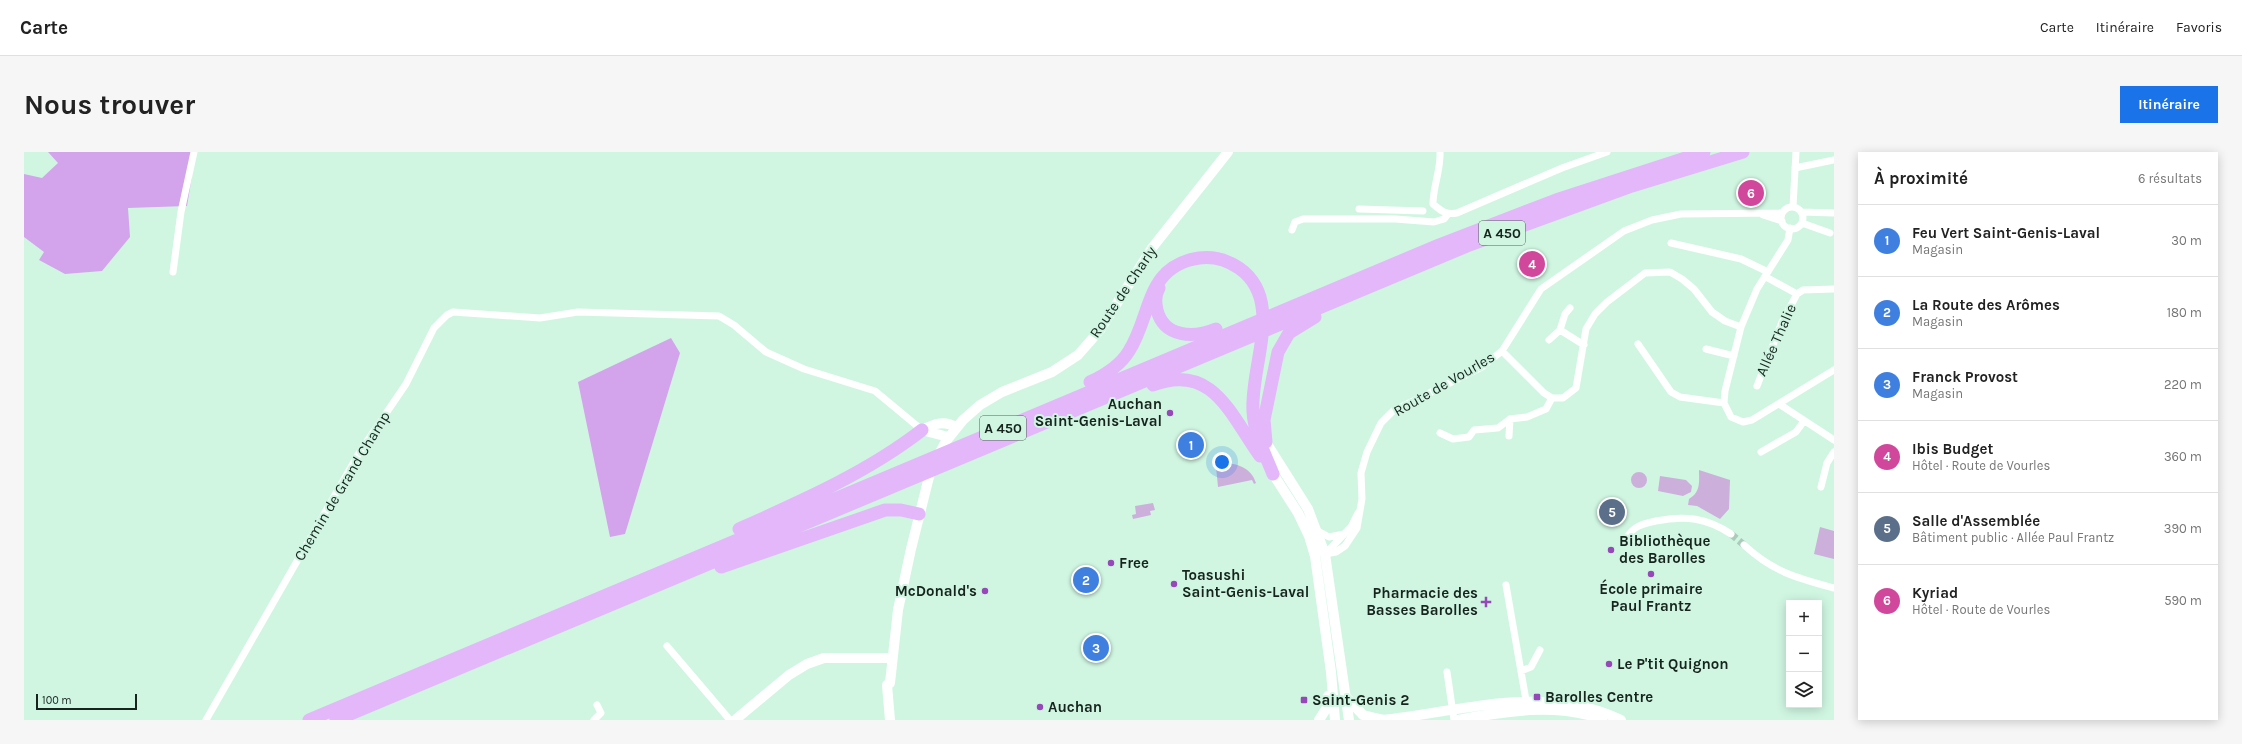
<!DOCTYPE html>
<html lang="fr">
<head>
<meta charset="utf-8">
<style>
	:root { --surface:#fff; --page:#f6f6f6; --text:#222; --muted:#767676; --line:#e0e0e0; --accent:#1a73e8 }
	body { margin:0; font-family:Karla,sans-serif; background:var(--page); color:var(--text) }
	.controls { position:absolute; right:12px; bottom:12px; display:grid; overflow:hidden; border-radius:0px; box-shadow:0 2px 10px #0003 }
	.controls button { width:36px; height:36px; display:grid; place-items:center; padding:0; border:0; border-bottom:1px solid var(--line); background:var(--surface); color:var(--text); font:20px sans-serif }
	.scale { position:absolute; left:12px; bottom:10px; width:101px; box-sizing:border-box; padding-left:4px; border:2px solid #16241d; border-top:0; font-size:11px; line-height:14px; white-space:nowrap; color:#16241d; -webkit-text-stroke:3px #d0f6e2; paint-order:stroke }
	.you { position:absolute; left:1198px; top:310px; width:14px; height:14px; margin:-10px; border:3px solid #fff; border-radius:50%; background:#1a73e8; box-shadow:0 0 0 6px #1a73e833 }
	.badge { display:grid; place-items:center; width:26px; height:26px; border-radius:50%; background:var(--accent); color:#fff; font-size:13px; font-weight:700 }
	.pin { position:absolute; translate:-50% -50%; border:2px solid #fff; box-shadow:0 1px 4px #0006 }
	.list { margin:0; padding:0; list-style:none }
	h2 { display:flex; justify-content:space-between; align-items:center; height:52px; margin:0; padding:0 16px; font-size:17px }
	h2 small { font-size:13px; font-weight:400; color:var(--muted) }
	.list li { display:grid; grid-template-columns:26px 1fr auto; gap:12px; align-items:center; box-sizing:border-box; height:72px; padding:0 16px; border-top:1px solid var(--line) }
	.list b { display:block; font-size:15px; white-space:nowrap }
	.list p { margin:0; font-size:13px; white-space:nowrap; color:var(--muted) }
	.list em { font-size:13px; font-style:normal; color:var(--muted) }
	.icon { flex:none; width:22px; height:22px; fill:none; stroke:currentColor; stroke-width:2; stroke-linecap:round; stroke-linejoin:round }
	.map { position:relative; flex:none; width:1810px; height:568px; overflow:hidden; border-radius:0px }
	header { display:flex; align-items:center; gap:24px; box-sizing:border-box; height:56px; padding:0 20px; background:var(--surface); border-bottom:1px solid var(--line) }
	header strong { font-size:19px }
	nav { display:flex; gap:22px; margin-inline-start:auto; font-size:14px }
	.intro { display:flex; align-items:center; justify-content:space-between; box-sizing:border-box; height:96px; padding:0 24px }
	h1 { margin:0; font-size:28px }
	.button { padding:10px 18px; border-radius:0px; background:var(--accent); color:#fff; font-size:14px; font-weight:700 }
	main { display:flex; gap:24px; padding:0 24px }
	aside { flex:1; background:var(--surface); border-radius:0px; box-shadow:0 2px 10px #0003 }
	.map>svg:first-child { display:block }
	.green { fill:#cdafdc }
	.forest { fill:#d3a4eb }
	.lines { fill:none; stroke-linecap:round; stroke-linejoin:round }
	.street-tunnel { stroke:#abccbb; stroke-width:7; stroke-dasharray:7 3.5; stroke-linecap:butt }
	.street { stroke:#fff; stroke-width:7 }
	.secondary { stroke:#fff; stroke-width:10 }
	.highway { stroke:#e3b7fa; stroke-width:13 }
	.poi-dot { fill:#9648b8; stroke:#d0f6e2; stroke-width:1.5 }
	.labels { text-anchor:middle; stroke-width:4; stroke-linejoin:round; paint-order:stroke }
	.shield { fill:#d0f6e2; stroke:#4e6358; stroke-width:1 }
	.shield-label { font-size:14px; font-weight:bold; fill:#16241d }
	.street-label { font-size:15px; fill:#16241d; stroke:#d0f6e2 }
	.poi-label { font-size:15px; font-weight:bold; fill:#16241d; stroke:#d0f6e2; text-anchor:start }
</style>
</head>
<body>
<header>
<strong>Carte</strong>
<nav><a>Carte</a><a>Itinéraire</a><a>Favoris</a></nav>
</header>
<div class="intro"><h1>Nous trouver</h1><a class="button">Itinéraire</a></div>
<main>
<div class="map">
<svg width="1810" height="568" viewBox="0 0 1810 568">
	<rect width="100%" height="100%" fill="#d0f6e2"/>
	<!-- green -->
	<path class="green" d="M1198,310C1213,312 1227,315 1232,331L1230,332L1228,328L1194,335L1192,315Z
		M1675,318L1706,328L1705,357L1696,367L1673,354L1664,353L1665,347C1677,340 1675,330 1675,318Z
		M1607 328a8 8 0 1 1 16 0a8 8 0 1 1-16 0Z
		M1636,324L1662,328L1668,334L1667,340L1659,344L1634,339Z
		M1129,351L1131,358L1126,359L1127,363L1109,367L1108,363L1112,362L1111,354Z
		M1796,375L1810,379V407L1790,402Z"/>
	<!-- forest -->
	<path class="forest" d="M24,0H172L163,54L104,56L106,85L78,119L41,122L15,108L20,100L0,85V22L18,26L34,11Z
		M647,186L656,201L601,382L586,385L554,230Z"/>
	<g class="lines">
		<!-- street-tunnel -->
		<path class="street-tunnel" d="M1707,382L1720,393"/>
		<!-- street -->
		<path class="street" d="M1416,0C1417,18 1409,34 1409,52C1417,59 1422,63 1433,61L1538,16L1583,0
			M1771,16L1810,8
			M1769,55L1772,0
			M1757 66a11 11 0 1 1 22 0a11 11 0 1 1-22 0Z
			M1335,57L1399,59
			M1777,60L1810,61
			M1739,63L1758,69
			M1778,71L1806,81
			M1766,76L1764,88L1733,137L1717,175L1701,239L1700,251L1707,265L1719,270L1728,268L1810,218
			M1268,78L1271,70L1279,67H1371L1410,70L1420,67L1424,62
			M1647,91L1717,107L1744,120
			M149,120L157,60L170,0
			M1742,125L1773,142L1779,138L1810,137
			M1536,178L1541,162L1546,156
			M1525,188L1536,178L1560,193
			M1614,192L1647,240L1656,245L1700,251
			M1682,197L1710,204
			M1478,199L1520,241L1528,246H1539L1552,236L1562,177L1571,162L1583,150L1621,121L1646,120L1658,127L1670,137L1688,160L1701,169L1717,175
			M1733,234L1758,170L1773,142
			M1755,252L1810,288
			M1416,281L1429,287L1445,285L1450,278L1474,276L1486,267
			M1485,284L1486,267L1503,265L1522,257L1528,246
			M1737,300L1772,280L1780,269
			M1797,335L1803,311L1810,300
			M1292,378L1305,385L1320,382
			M1602,387C1609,374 1618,372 1632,369C1661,363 1683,366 1707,382
			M1720,393C1749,420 1773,426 1810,436
			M1301,402L1312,400L1321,394L1333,376L1338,347L1337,321L1343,300L1357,271L1369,259L1458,215L1478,199L1517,137L1600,79L1628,68L1657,62L1758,61
			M1301,402L1327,375L1334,361
			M1482,433L1503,554
			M643,494L706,568
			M1497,519L1507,515L1516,498
			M1423,520L1430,568
			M182,568L335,301L382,232L410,176L423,163L429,160L516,166L554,160L695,164L710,173L742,200L780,217L851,239L898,278
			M570,568L577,561L573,553"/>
		<!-- secondary -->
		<path class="secondary" d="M898,278C910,272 919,268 932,275
			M898,278L924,285
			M1243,292L1284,357L1301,402L1325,568
			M1249,322L1274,361L1285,384L1291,404L1307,520L1311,568
			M1322,545L1339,563L1360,568
			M711,568L765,523L783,512L800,506H868
			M866,568L863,533L866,531L874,458L887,397L907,317L922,289L939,268L956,253L978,240L1028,220L1054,203L1076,178L1128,96L1204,0
			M1295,568L1304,554V544
			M1358,568C1435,560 1523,531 1597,568
			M1434,568C1482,559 1531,551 1578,567"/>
		<!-- highway -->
		<path class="highway" d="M1135,136C1131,143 1131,150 1133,158C1140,186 1170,186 1192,177
			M1066,230C1081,223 1096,214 1105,199C1128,163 1121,114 1175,106C1189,104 1203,108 1215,116C1261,148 1226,214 1229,259C1230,281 1241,302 1249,322
			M1129,233C1189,210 1207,264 1236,304
			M1242,290L1240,268L1254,200L1265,181L1291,165
			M715,377C778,349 844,320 898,278
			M697,415L861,358H877L895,362
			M285,568L1415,93L1532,48L1680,0
			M312,568L1443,94L1608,34L1719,0"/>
	</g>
	<!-- markers -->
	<g class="poi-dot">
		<circle cx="1146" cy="261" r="4"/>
		<circle cx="1587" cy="398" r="4"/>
		<circle cx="1087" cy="411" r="4"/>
		<circle cx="1627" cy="422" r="4"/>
		<circle cx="1150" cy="432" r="4"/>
		<circle cx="961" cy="439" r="4"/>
		<path d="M1460 444h4v4h4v4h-4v4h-4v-4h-4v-4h4z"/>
		<circle cx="1585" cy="512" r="4"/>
		<rect x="1509" y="541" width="8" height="8" rx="2"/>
		<rect x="1276" y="544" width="8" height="8" rx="2"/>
		<circle cx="1016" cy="555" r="4"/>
	</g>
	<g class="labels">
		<!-- shield labels -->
		<g class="shield">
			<rect x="1455" y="69" width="46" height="24" rx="3"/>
			<rect x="956" y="264" width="46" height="24" rx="3"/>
		</g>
		<g class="shield-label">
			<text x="1478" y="86">A 450</text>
			<text x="979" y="281">A 450</text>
		</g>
		<!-- street labels -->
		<g class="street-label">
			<text transform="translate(1099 140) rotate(-56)" y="5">Route de Charly</text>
			<text transform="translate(1752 188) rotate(-66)" y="5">Allée Thalie</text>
			<text transform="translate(1420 232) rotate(-30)" y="5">Route de Vourles</text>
			<text transform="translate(318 334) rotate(-59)" y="5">Chemin de Grand Champ</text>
		</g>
		<!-- poi labels -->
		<g class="poi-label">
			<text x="1138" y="257" text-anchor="end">Auchan<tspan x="1138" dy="17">Saint-Genis-Laval</tspan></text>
			<text x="1595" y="394">Bibliothèque<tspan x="1595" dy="17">des Barolles</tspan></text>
			<text x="1095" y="416">Free</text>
			<text x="1158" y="428">Toasushi<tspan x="1158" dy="17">Saint-Genis-Laval</tspan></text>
			<text x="1627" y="442" text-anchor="middle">École primaire<tspan x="1627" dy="17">Paul Frantz</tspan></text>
			<text x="953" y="444" text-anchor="end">McDonald's</text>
			<text x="1454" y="446" text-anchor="end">Pharmacie des<tspan x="1454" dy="17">Basses Barolles</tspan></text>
			<text x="1593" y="517">Le P'tit Quignon</text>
			<text x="1521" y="550">Barolles Centre</text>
			<text x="1288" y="553">Saint-Genis 2</text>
			<text x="1024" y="560">Auchan</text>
		</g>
	</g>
</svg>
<div class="controls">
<button>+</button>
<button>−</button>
<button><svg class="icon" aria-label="layers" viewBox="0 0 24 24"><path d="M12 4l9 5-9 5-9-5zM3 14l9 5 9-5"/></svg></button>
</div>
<div class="scale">100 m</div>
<div class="you"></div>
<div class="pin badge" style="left:1167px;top:293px;background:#3f7fe0">1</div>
<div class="pin badge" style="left:1062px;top:428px;background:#3f7fe0">2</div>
<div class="pin badge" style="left:1072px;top:496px;background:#3f7fe0">3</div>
<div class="pin badge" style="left:1508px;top:112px;background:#d1479c">4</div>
<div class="pin badge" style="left:1588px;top:360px;background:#5c6f8a">5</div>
<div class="pin badge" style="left:1727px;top:41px;background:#d1479c">6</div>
</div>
<aside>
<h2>À proximité<small>6 résultats</small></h2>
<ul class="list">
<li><span class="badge" style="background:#3f7fe0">1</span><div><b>Feu Vert Saint-Genis-Laval</b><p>Magasin</p></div><em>30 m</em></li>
<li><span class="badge" style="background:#3f7fe0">2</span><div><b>La Route des Arômes</b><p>Magasin</p></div><em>180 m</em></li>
<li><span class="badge" style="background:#3f7fe0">3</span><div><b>Franck Provost</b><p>Magasin</p></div><em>220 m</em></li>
<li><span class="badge" style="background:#d1479c">4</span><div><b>Ibis Budget</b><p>Hôtel · Route de Vourles</p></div><em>360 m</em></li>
<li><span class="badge" style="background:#5c6f8a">5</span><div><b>Salle d'Assemblée</b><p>Bâtiment public · Allée Paul Frantz</p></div><em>390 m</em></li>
<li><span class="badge" style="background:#d1479c">6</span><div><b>Kyriad</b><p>Hôtel · Route de Vourles</p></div><em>590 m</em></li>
</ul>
</aside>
</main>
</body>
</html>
